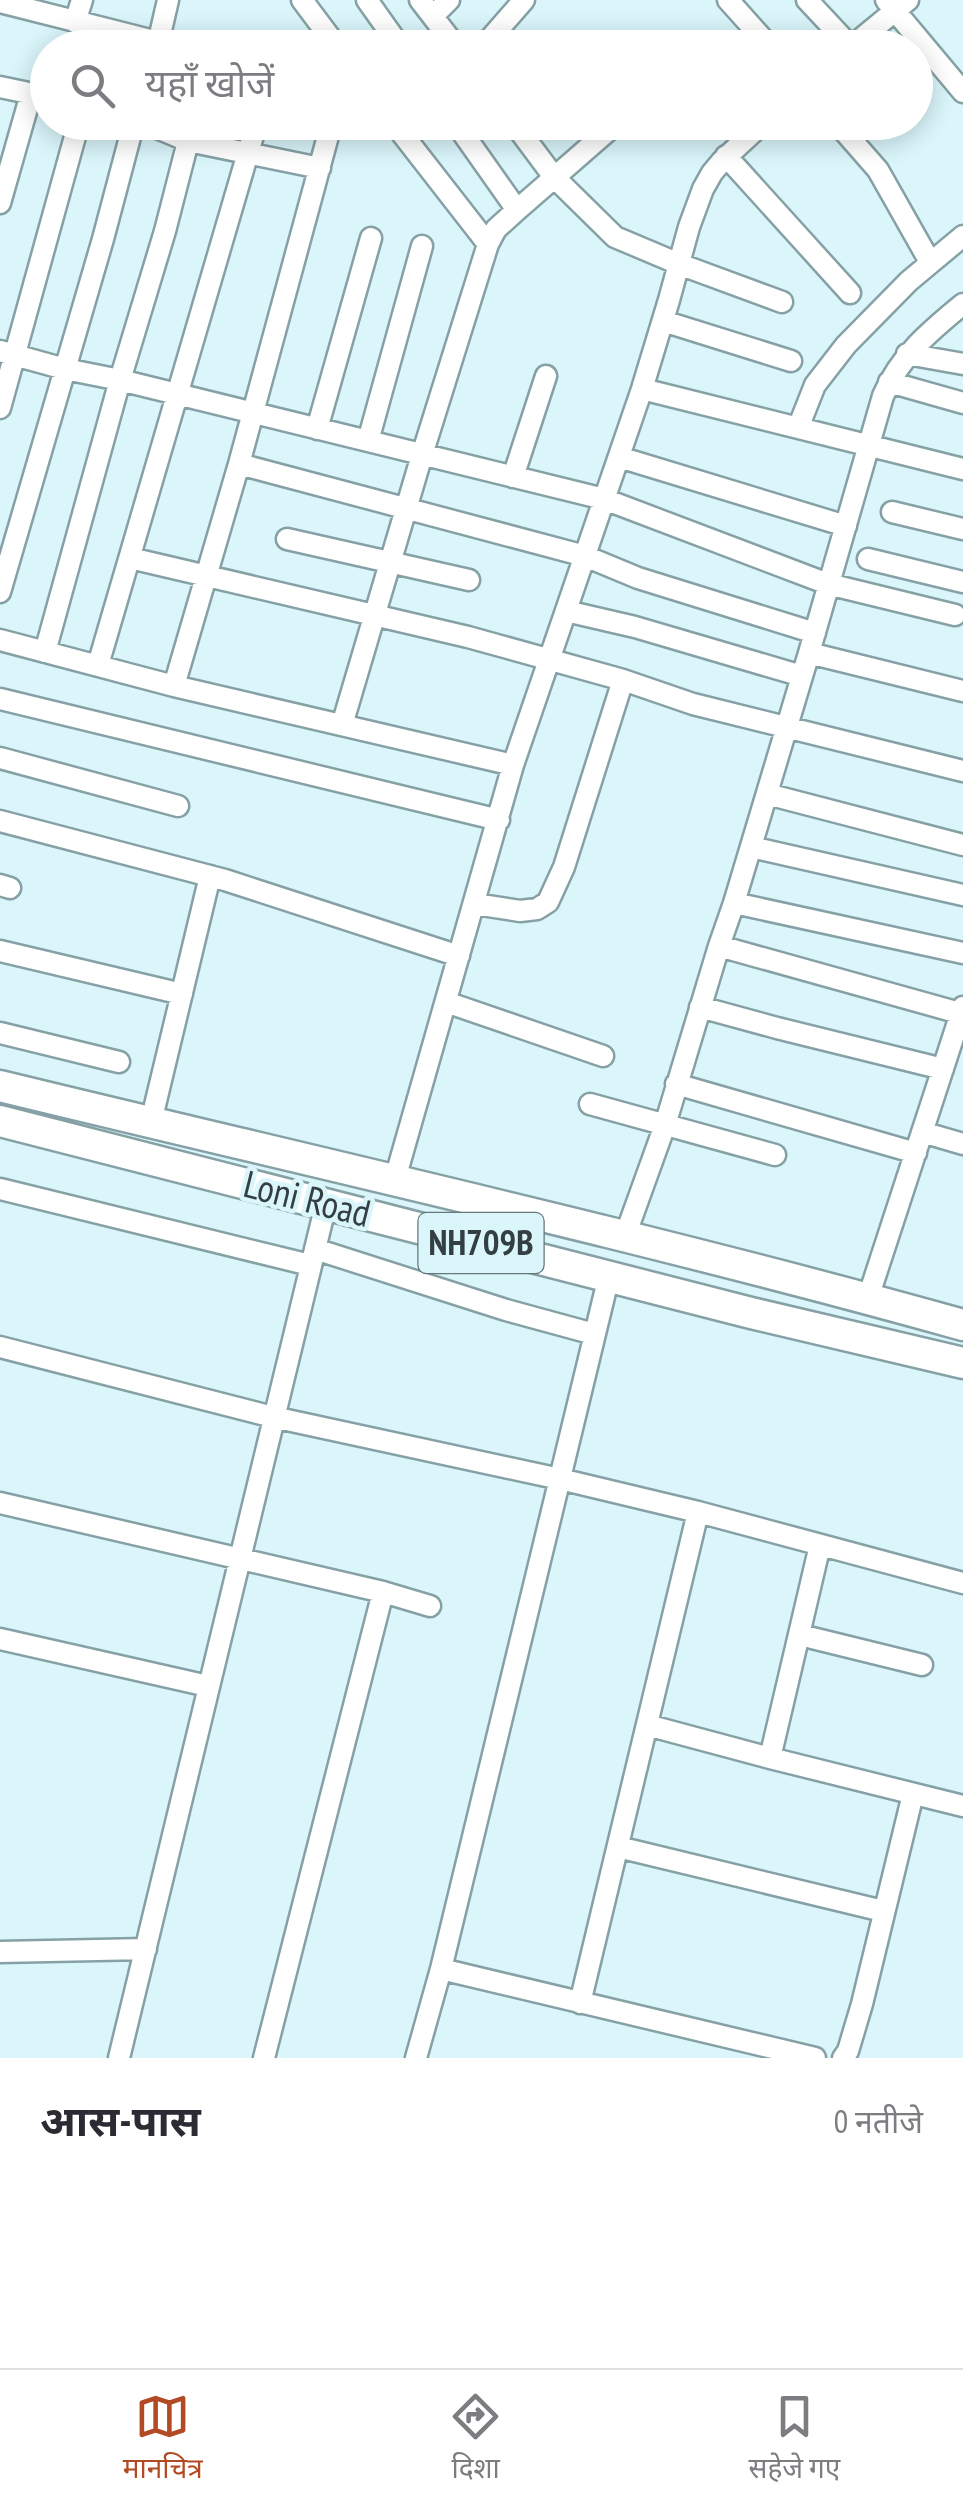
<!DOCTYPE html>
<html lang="hi">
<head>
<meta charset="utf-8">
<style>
	:root { --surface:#fff; --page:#f7f7f7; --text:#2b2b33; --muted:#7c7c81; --line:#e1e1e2; --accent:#b24b23 }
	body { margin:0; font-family:"PT Sans Narrow","Noto Sans Devanagari",sans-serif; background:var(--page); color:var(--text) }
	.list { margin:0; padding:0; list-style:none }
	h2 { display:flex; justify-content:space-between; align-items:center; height:130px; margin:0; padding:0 40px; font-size:42px }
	h2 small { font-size:32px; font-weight:400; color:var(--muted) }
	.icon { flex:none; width:55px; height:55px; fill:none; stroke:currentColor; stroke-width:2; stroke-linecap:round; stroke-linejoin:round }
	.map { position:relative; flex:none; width:963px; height:2058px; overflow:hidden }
	.search { position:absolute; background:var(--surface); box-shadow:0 5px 25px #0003; left:30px; right:30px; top:30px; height:110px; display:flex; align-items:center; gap:25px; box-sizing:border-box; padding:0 35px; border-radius:55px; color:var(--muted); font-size:38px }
	.sheet { height:310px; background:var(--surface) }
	nav { display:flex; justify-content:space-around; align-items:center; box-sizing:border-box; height:140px; border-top:2px solid var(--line); background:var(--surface); font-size:28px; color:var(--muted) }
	nav a { display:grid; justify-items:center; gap:5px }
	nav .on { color:var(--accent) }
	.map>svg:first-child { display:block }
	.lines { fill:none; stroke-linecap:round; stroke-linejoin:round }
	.minor-casing { stroke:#86a1a5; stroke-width:25 }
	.highway-casing { stroke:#86a1a5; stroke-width:35 }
	.minor { stroke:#fff; stroke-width:20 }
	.highway { stroke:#fff; stroke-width:30 }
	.labels { text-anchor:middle; stroke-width:9; stroke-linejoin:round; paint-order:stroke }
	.shield { fill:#daf6fb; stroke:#667679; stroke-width:2.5 }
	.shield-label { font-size:35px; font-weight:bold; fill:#343f41 }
	.street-label { font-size:38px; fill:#343f41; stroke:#daf6fb }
</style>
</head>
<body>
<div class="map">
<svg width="963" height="2058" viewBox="0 0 963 2058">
	<rect width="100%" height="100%" fill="#daf6fb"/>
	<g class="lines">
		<defs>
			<path id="minor" d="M302,0L338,48
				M367,0L401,48
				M420,0L457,48
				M728,0L771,48
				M807,0L851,47
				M886,0L963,92
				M0,2L158,42
				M433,16L449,0
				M75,22L82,0
				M157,48L168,0
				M482,48L524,0
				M850,48L908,0
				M0,87L48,97
				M143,122L188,141L320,168
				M393,122L488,244
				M455,122L517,210
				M513,122L554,177L615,237L679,264L782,302
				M836,122L878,170L930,262
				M726,156L850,293
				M0,203L31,94
				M663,321L791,361
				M0,351L65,369L120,380L604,499L828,584L955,615
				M907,354L963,364
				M889,382L963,403
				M642,389L963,469
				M0,408L79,122
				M798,428L815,385L846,345L909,281L963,236
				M317,429L371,238
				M368,441L422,246
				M619,457L846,526
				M239,464L585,556L638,578L815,633
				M513,477L546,376
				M892,512L963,529
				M287,539L469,580
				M130,558L468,637L623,680L693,704L963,771
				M868,559L963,582
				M0,592L103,239L134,122
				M566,611L635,627L802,676
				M0,640L174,686L513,765
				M45,652L120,380L165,231L193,122
				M809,653L963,691
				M98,665L257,122
				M174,686L239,464L328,136L335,122
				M0,699L499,820
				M342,725L422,455L488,244L496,229L517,210L618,122
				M0,758L178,806
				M767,794L963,845
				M0,821L225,880L459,956
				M751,847L963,895
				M0,885L10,888
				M734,903L963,953
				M475,904L520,911L537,909L548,902L564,867L623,680
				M719,946L963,1014
				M0,951L182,994
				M446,1002L603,1056
				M700,1007L777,1028L943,1069
				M0,1033L119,1062
				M676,1084L916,1153
				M590,1104L775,1155
				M151,1122L210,876
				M922,1132L963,1144
				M395,1179L513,765L642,389L669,300L689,227L703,189L712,173L722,161L764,122
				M0,1189L310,1265
				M625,1236L665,1125L719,946L734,903L809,653L883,396C900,356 930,331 963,304
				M315,1249L506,1310L594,1334
				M868,1298L963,1007
				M0,1347L273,1417L560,1479L698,1512L963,1583
				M0,1503L383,1592L430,1606
				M800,1635L922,1665
				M0,1639L208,1686
				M647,1725L770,1758L963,1806
				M770,1758L820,1545
				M618,1847L883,1911
				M0,1952L146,1949
				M441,1969L815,2058
				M580,2003L698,1512
				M119,2058L326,1204
				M264,2058L383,1592
				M416,2058L441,1969L609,1276
				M843,2058L848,2051L862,2004L913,1794"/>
			<path id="highway" d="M0,1086C321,1164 644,1236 963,1325
				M0,1121L751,1313L963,1363"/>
		</defs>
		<!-- minor casing -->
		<use href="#minor" class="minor-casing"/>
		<!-- highway casing -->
		<use href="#highway" class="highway-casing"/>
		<!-- minor -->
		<use href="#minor" class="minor"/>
		<!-- highway -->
		<use href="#highway" class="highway"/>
	</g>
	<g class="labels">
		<!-- shield labels -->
		<rect class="shield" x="418.5" y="1213" width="125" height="60" rx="8"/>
		<g class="shield-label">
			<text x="481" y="1255">NH709B</text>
		</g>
		<!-- street labels -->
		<g class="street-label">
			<text transform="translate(307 1199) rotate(14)" y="13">Loni Road</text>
		</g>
	</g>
</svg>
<div class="search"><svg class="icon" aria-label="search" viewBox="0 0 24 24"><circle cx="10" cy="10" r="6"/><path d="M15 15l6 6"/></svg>यहाँ खोजें</div>
</div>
<section class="sheet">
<h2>आस-पास<small>0 नतीजे</small></h2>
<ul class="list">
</ul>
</section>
<nav>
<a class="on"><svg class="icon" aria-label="map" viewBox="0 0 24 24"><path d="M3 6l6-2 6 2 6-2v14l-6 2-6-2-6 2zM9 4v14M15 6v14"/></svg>मानचित्र</a>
<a><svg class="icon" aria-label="directions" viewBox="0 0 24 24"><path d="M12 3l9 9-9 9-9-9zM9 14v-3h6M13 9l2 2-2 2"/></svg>दिशा</a>
<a><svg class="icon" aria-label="saved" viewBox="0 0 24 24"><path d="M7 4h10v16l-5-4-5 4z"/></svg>सहेजे गए</a>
</nav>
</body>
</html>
